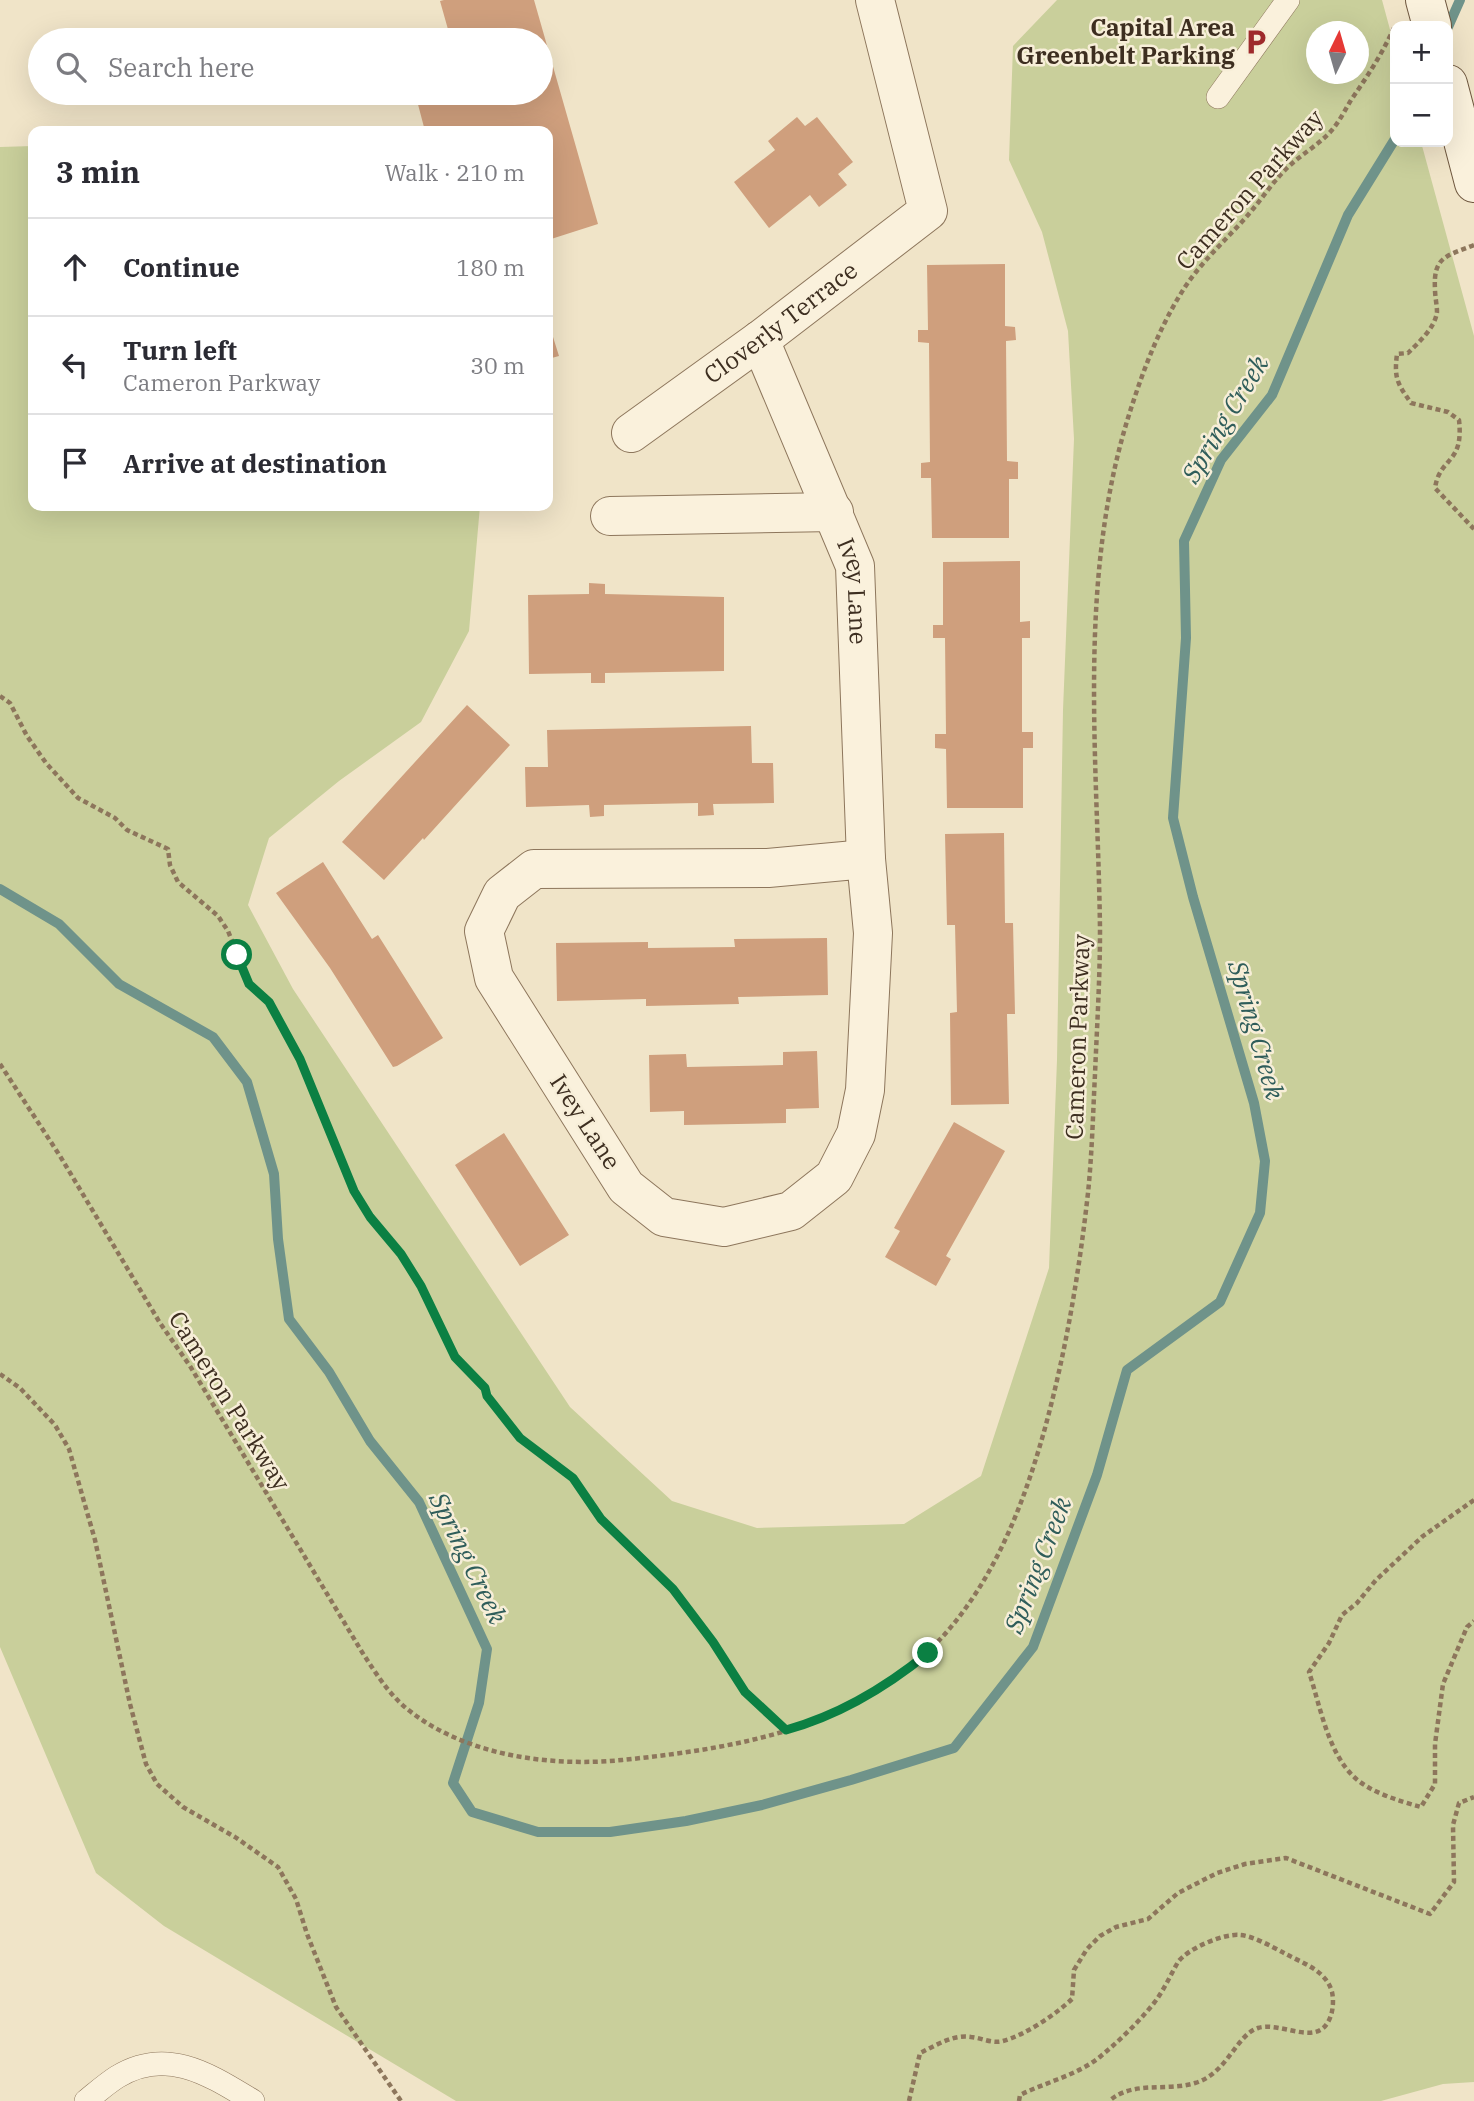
<!DOCTYPE html>
<html lang="en">
<head>
<meta charset="utf-8">
<style>
	:root { --surface:#fff; --page:#f2f2f3; --text:#2b2b33; --muted:#7c7c81; --line:#e1e1e2 }
	body { margin:0; font-family:"IBM Plex Serif",serif; background:var(--page); color:var(--text) }
	.controls { position:absolute; right:21px; top:21px; display:grid; overflow:hidden; border-radius:14px; box-shadow:0 7px 28px #0002 }
	.controls button { width:63px; height:63px; display:grid; place-items:center; padding:0; border:0; border-bottom:2px solid var(--line); background:var(--surface); color:var(--text); font:35px sans-serif }
	.compass { position:absolute; left:1306px; top:21px; width:63px; height:63px; border-radius:50%; background:var(--surface); box-shadow:0 7px 28px #0002; rotate:5deg }
	.stop { position:absolute; width:21px; height:21px; margin:-16px; border:5px solid #0b8043; border-radius:50%; background:#fff }
	.stop.end { background:#0b8043; border-color:#fff; box-shadow:0 2px 7px #0008 }
	.list { margin:0; padding:0; list-style:none }
	h2 { display:flex; justify-content:space-between; align-items:center; height:91px; margin:0; padding:0 28px; font-size:30px }
	h2 small { font-size:23px; font-weight:400; color:var(--muted) }
	.list li { display:grid; grid-template-columns:46px 1fr auto; gap:21px; align-items:center; box-sizing:border-box; height:98px; padding:0 28px; border-top:2px solid var(--line) }
	.list b { display:block; font-size:26px; white-space:nowrap }
	.list p { margin:0; font-size:23px; white-space:nowrap; color:var(--muted) }
	.list em { font-size:23px; font-style:normal; color:var(--muted) }
	.icon { flex:none; width:38px; height:38px; fill:none; stroke:currentColor; stroke-width:2; stroke-linecap:round; stroke-linejoin:round }
	.map { position:relative; flex:none; width:1474px; height:2101px; overflow:hidden }
	.search { position:absolute; background:var(--surface); box-shadow:0 7px 28px #0002; left:28px; top:28px; width:525px; height:77px; display:flex; align-items:center; gap:18px; box-sizing:border-box; padding:0 24px; border-radius:38px; color:var(--muted); font-size:26px }
	.panel { position:absolute; background:var(--surface); box-shadow:0 7px 28px #0002; left:28px; top:126px; width:525px; height:385px; border-radius:14px }
	.map>svg:first-child { display:block }
	.green { fill:#c9cf9b; fill-rule:evenodd }
	.lines { fill:none; stroke-linecap:round; stroke-linejoin:round }
	.stream { stroke:#6f938a; stroke-width:10 }
	.building { fill:#cf9f7d }
	.lane-casing { stroke:#8d765c; stroke-width:24 }
	.street-casing { stroke:#8d765c; stroke-width:40 }
	.secondary-casing { stroke:#6f573f; stroke-width:40 }
	.path { stroke:#8d765c; stroke-width:4.5; stroke-dasharray:5 3.5; stroke-linecap:butt }
	.lane { stroke:#faf1dc; stroke-width:23 }
	.street { stroke:#faf1dc; stroke-width:38 }
	.secondary { stroke:#faf1dc; stroke-width:38 }
	.route { stroke:#0b8043; stroke-width:9 }
	.labels { text-anchor:middle; stroke-width:5; stroke-linejoin:round; paint-order:stroke }
	.poi-label { font-size:24px; font-weight:bold; fill:#3d2e20; stroke:#f7eed8; text-anchor:end }
	.street-label { font-size:24px; fill:#3d2e20; stroke:#f7eed8 }
	.water-label { font-size:26px; font-style:italic; fill:#2f5d5a; stroke:#f7eed8 }
</style>
</head>
<body>
<div class="map">
<svg width="1474" height="2101" viewBox="0 0 1474 2101">
	<rect width="100%" height="100%" fill="#f0e4c8"/>
	<!-- green -->
	<path class="green" d="M1057,0H1382L1395,48V142H1421L1474,336V2082L1443,2084L1381,2101H456L164,1926L96,1873L0,1647V147L33,146V506H480L469,631L421,722L339,781L269,838L248,905L293,989L570,1407L672,1501L757,1528L904,1524L981,1476L1049,1268L1057,1060L1063,710L1074,439L1068,331L1042,232L1009,160L1013,46ZM1316,32H1358V74H1316Z"/>
	<g class="lines">
		<!-- stream -->
		<path class="stream" d="M1448,27L1460,0
			M0,889L59,924L119,984L213,1037L247,1082L274,1174L278,1239L289,1319L329,1372L370,1441L419,1502L487,1649L479,1703L453,1783L472,1812L538,1832H610L686,1821L762,1805L851,1780L954,1748L1033,1647L1097,1475L1127,1370L1220,1302L1260,1213L1265,1161L1254,1103L1193,897L1173,818L1186,638L1184,541L1221,460L1272,395L1348,215L1395,139"/>
	</g>
	<!-- building -->
	<path class="building" d="M444,0H534L598,224L548,240V131H425L415,93H541V40H451L440,1Z
		M797,117L805,126L817,117L853,162L838,174L847,185L819,207L810,195L769,228L734,182L775,150L768,141Z
		M1005,264V326L1015,327L1016,340L1006,341L1007,461L1018,462V479H1009V538H932L931,478H921V463L930,462L929,343L918,342V330H928L927,265Z
		M548,321L559,356L548,359Z
		M1020,561V622L1030,621V638H1022V732H1033V748H1023V808H947L946,749L935,748V734H946L945,638H933V625H943V562Z
		M589,583L605,584V594L724,597V671L605,673V683H591V673L529,674L528,595L589,594Z
		M467,705L510,745L424,840L423,838L384,880L342,842Z
		M751,726L752,763H773L774,803L713,804L714,815L698,816V803L604,805V816L590,817L589,805L526,807L525,767H548L547,730Z
		M1004,833L1005,923H1013L1015,1014H1007L1009,1104L951,1105L950,1013L957,1012L955,925H947L945,834Z
		M323,862L372,939L378,935L443,1038L397,1066L393,1067L330,968L276,893Z
		M827,938L828,995L738,997L739,1004L646,1006V999L557,1001L556,943L648,942V948L735,947L734,939Z
		M817,1051L819,1108L786,1109V1123L684,1125V1111L650,1112L649,1055L686,1054L687,1067L783,1065V1052Z
		M954,1122L1005,1151L946,1256L951,1259L936,1286L885,1257L900,1231L894,1228Z
		M504,1133L569,1235L520,1266L455,1165Z"/>
	<g class="lines">
		<defs>
			<path id="lane" d="M1218,97L1288,0
				M86,2101C96,2093 106,2084 117,2077C167,2046 210,2075 253,2101"/>
			<g id="street">
				<path id="s1" d="M760,340L855,566L866,859"/>
				<path id="s2" d="M631,433L760,340L928,211L875,0"/>
				<path d="M610,516L834,512"/>
				<path d="M866,859L873,933L865,1090L856,1134L834,1177L791,1211L724,1227L664,1217L626,1187L494,978L484,931L502,894L534,869L768,868Z"/>
			</g>
			<path id="secondary" d="M1425,0L1432,26
				M1448,84L1474,183"/>
		</defs>
		<!-- lane casing -->
		<use href="#lane" class="lane-casing"/>
		<!-- street casing -->
		<use href="#street" class="street-casing"/>
		<!-- secondary casing -->
		<use href="#secondary" class="secondary-casing"/>
		<!-- path -->
		<path class="path" d="M1474,245C1447,256 1433,256 1435,289C1435,297 1437,305 1437,312C1435,328 1419,342 1408,353L1397,354C1394,378 1397,383 1411,403L1448,412L1459,420C1464,465 1440,456 1435,488L1474,529
			M0,696L10,703L27,736L46,763L78,798L115,818L127,830L168,849L170,865L178,882L218,916L228,931L249,984L269,1002L285,1029L300,1058L354,1191L370,1217L401,1254L421,1286L455,1357L485,1388L487,1396L520,1439L573,1478L602,1519L673,1589L713,1642L745,1692L785,1729
			M0,1064L60,1156L160,1323L190,1366L362,1652C375,1672 388,1693 406,1708C464,1756 550,1767 622,1760C711,1751 809,1736 885,1686C975,1627 1017,1529 1045,1428C1066,1351 1079,1273 1088,1193C1092,1154 1093,1113 1095,1074C1097,1026 1100,978 1100,930C1098,761 1077,583 1128,418C1142,373 1159,327 1185,287C1203,260 1227,239 1248,215C1261,200 1272,183 1286,169C1300,155 1319,145 1332,130C1339,122 1345,110 1351,100C1367,77 1382,54 1394,28
			M0,1374L20,1388L55,1425L69,1449L95,1540L130,1704L146,1764L157,1784L183,1807L235,1837L278,1867L296,1899L307,1934L336,2007L401,2101
			M1474,1500L1423,1536L1376,1580L1357,1603L1342,1615L1329,1643L1309,1672C1320,1705 1327,1750 1353,1776C1369,1792 1399,1801 1421,1807L1435,1784V1744L1443,1684L1467,1627L1474,1621
			M909,2101L920,2053C935,2046 953,2034 971,2037C982,2038 992,2044 1003,2041C1025,2035 1055,2015 1072,1999L1074,1970L1087,1949L1100,1936L1116,1927L1148,1919L1178,1893L1217,1873L1245,1864L1286,1858L1430,1914L1454,1882L1453,1825L1459,1803L1474,1797
			M1019,2101L1020,2095C1046,2082 1078,2075 1101,2056C1120,2040 1138,2023 1154,2003C1164,1990 1170,1976 1178,1962C1187,1949 1224,1933 1240,1935C1254,1936 1272,1947 1284,1953C1302,1963 1326,1970 1332,1992C1334,2001 1333,2014 1328,2022C1315,2046 1279,2021 1258,2028C1236,2035 1227,2074 1195,2083C1165,2092 1134,2080 1109,2101"/>
		<!-- lane -->
		<use href="#lane" class="lane"/>
		<!-- street -->
		<use href="#street" class="street"/>
		<!-- secondary -->
		<use href="#secondary" class="secondary"/>
	</g>
	<g class="lines">
		<!-- route -->
		<path class="route" d="M237,955L249,984L269,1002L300,1059L354,1191L370,1217L401,1254L421,1286L455,1357L485,1388L487,1396L520,1438L573,1478L601,1519L673,1589L713,1642L745,1692L786,1730C840,1715 885,1688 928,1653"/>
	</g>
	<!-- icons -->
	<defs>
		<symbol id="parking-bare" viewBox="-9 -9 18 18"><path d="M-3.5-5.5H1a3.5 3.5 0 0 1 0 7H-1V5.5H-3.5ZM-1-3.4V-.6H.8a1.4 1.4 0 0 0 0-2.8Z" fill="#9e2a2b" stroke="#f7eed8" stroke-width="2.5" paint-order="stroke"/></symbol>
	</defs>
	<g fill-rule="evenodd">
		<use href="#parking-bare" x="1237" y="23" width="38" height="38"/>
	</g>
	<g class="labels">
		<!-- poi labels -->
		<g class="poi-label">
			<text x="1235" y="36">Capital Area<tspan x="1235" dy="28">Greenbelt Parking</tspan></text>
		</g>
		<!-- street labels -->
		<g class="street-label">
			<text transform="translate(1250 190) rotate(-48)" y="8">Cameron Parkway</text>
			<text dy="8" stroke="none"><textPath href="#s2" startOffset="186">Cloverly Terrace</textPath></text>
			<text dy="8" stroke="none"><textPath href="#s1" startOffset="270">Ivey Lane</textPath></text>
			<text transform="translate(1078 1037) rotate(-88)" y="8">Cameron Parkway</text>
			<text transform="translate(585 1122) rotate(57)" y="8">Ivey Lane</text>
			<text transform="translate(229 1401) rotate(58)" y="8">Cameron Parkway</text>
		</g>
		<!-- water labels -->
		<g class="water-label">
			<text transform="translate(1225 419) rotate(-59)" y="9">Spring Creek</text>
			<text transform="translate(1256 1030) rotate(74)" y="9">Spring Creek</text>
			<text transform="translate(468 1558) rotate(64)" y="9">Spring Creek</text>
			<text transform="translate(1038 1565) rotate(-69)" y="9">Spring Creek</text>
		</g>
	</g>
</svg>
<div class="controls">
<button>+</button>
<button>−</button>
</div>
<svg class="compass" viewBox="-18 -18 36 36"><path d="M0-13l5 13h-10z" fill="#e53935"/><path d="M0 13l5-13h-10z" fill="#7c7c81"/></svg>
<div class="stop" style="left:237px;top:955px"></div>
<div class="stop end" style="left:928px;top:1653px"></div>
<div class="search"><svg class="icon" aria-label="search" viewBox="0 0 24 24"><circle cx="10" cy="10" r="6"/><path d="M15 15l6 6"/></svg>Search here</div>
<section class="panel">
<h2>3 min<small>Walk · 210 m</small></h2>
<ul class="list">
<li><svg class="icon" aria-label="ahead" viewBox="0 0 24 24"><path d="M12 20V5M6 11l6-6 6 6"/></svg><div><b>Continue</b></div><em>180 m</em></li>
<li><svg class="icon" aria-label="left" viewBox="0 0 24 24"><path d="M17 20v-9H6M10 6l-5 5 5 5"/></svg><div><b>Turn left</b><p>Cameron Parkway</p></div><em>30 m</em></li>
<li><svg class="icon" aria-label="arrive" viewBox="0 0 24 24"><path d="M6 21V4h12l-3 4 3 4H6"/></svg><div><b>Arrive at destination</b></div></li>
</ul>
</section>
</div>
</body>
</html>
